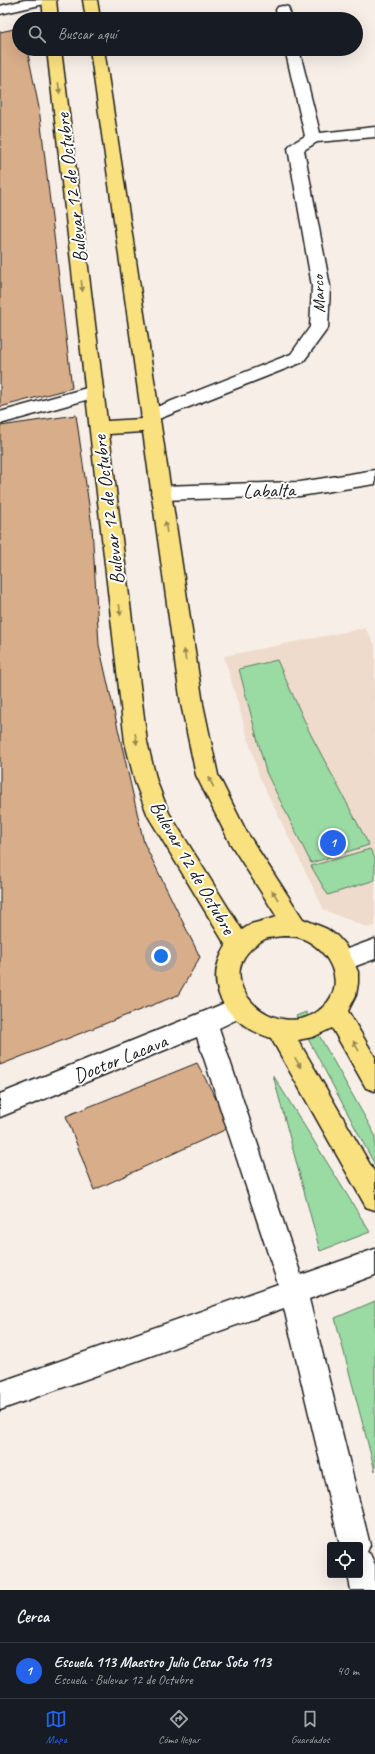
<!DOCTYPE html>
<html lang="es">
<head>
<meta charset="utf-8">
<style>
	:root { --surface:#171b24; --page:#242831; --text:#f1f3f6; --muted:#9ea1a6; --line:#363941; --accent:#2563eb }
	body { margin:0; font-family:Caveat,sans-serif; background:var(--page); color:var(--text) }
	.controls { position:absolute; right:12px; bottom:12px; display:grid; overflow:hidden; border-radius:4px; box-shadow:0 4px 16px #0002 }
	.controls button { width:36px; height:36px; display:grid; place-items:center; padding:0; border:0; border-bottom:1px solid var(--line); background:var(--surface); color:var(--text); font:20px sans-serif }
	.you { position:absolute; left:161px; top:956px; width:14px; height:14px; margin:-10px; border:3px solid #fff; border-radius:50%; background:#1a73e8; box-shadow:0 0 0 6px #1a73e833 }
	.badge { display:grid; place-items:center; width:26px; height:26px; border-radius:50%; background:var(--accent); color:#fff; font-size:13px; font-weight:700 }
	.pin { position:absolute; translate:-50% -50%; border:2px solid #fff; box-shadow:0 1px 4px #0006 }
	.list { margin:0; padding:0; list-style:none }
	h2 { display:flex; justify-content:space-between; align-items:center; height:52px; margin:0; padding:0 16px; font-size:17px }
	h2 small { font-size:13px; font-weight:400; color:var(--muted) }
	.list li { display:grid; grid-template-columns:26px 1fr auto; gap:12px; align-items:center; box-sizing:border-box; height:56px; padding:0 16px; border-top:1px solid var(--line) }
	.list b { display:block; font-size:15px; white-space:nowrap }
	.list p { margin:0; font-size:13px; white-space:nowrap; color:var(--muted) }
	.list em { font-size:13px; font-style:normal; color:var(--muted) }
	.icon { flex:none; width:22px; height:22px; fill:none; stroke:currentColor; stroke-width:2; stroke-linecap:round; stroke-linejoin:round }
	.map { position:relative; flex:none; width:375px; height:1590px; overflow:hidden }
	.search { position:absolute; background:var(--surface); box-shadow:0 4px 16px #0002; left:12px; right:12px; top:12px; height:44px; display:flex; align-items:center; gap:10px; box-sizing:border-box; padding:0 14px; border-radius:22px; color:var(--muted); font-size:15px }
	.sheet { height:108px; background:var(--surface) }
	nav { display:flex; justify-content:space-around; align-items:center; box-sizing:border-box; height:56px; border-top:1px solid var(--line); background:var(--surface); font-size:11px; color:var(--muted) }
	nav a { display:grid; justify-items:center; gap:2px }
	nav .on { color:var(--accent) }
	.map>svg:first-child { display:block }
	.built { fill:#eedbcb }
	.green { fill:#9adaa3; stroke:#5b7b60 }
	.building { fill:#d8ad89; stroke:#1c1c1c }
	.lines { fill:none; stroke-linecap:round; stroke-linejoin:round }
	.minor-casing { stroke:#1c1c1c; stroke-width:3 }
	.major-casing { stroke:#1c1c1c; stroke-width:3 }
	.minor { fill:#fff; fill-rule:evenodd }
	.major { fill:#fae180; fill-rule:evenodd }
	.oneway { fill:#968853 }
	.labels { text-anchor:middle; stroke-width:4; stroke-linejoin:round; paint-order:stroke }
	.far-street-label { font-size:17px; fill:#1c1c1c; stroke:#fff }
	.street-label { font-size:20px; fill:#1c1c1c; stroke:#fff }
</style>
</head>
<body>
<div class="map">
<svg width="375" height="1590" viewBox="0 0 375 1590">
	<rect width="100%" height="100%" fill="#f7efe7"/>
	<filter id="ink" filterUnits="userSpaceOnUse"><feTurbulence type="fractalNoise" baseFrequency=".025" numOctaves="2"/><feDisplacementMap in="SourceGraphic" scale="8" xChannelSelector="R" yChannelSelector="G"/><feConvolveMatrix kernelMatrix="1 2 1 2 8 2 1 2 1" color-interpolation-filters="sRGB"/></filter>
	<g filter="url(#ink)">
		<!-- built -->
		<path class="built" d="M365,628L375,645V926L369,928L324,910L259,776L224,656Z"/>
		<!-- green -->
		<path class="green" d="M277,660L310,733L369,845L311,863L266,772L239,669Z
			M370,849L375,858V880L328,895L311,866Z
			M306,1012L375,1135V1165L296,1016Z
			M273,1075L370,1232L320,1251Z
			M375,1301V1471L335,1318Z"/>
		<!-- building -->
		<path class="building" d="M19,28V49H27L39,108L72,388L0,407V32Z
			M76,415L92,526L99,645L144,843L200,957L178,995L0,1065V426Z
			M197,1063L231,1127L94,1190L66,1116Z"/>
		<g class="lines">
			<defs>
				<path id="minor" d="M25,0H51L49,3L0,14V6Z
					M283,6L288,7L292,19H278L276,10L278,7Z
					M285,49H299L320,133L375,127V137L317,142L304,150L330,286L328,328L303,362L156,420L150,422L144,420L141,416L144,412L291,354L310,327L312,286L288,148L290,145L305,136Z
					M94,386L100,388L103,392L100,396L0,424V412Z
					M375,470V484L300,496L161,500L154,498L151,493L154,488L161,486L300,482Z
					M375,939V959L342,971L334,968L330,961L334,954Z
					M239,997L248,1000L251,1007L248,1014L219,1028L301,1275L375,1249V1275L309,1299L370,1545L367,1552L370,1554L375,1565V1590H351L348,1575H360V1545H340L284,1308L0,1410V1382L278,1284L197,1037L0,1117V1094L196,1015Z"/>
				<path id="major" d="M42,0H56L58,19H44Z
					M83,0H97L100,19H86Z
					M47,49H61L107,421L142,419L90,49H104L203,704L218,775L246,831L303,919L327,929L337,936L345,945L354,962L358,972V983L356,995L348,1011L375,1057V1091L366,1088L332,1028L313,1037L298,1040L375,1173V1210L366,1207L271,1038C229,1025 200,988 226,946L148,816L135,782L125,742ZM143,432L181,704L196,775L230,843L277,917L251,924L242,930L169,813L157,782L147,742L109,434ZM283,936C289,936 296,936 301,938C328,948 348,983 324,1006C279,1051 198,975 265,939C270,937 277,937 283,936Z"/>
			</defs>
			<!-- minor casing -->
			<use href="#minor" class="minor-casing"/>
			<!-- major casing -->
			<use href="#major" class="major-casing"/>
			<!-- minor -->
			<use href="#minor" class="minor"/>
			<!-- major -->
			<use href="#major" class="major"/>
		</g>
		<!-- one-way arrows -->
		<defs><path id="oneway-solid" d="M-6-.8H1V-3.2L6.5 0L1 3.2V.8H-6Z"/></defs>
		<g class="oneway">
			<use href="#oneway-solid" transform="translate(59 88) rotate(83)"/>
			<use href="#oneway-solid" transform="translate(82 286) rotate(83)"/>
			<use href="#oneway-solid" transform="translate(166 527) rotate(-98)"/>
			<use href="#oneway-solid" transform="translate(120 610) rotate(83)"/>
			<use href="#oneway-solid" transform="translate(185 655) rotate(-98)"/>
			<use href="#oneway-solid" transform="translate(136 739) rotate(81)"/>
			<use href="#oneway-solid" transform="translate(211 782) rotate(-116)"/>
			<use href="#oneway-solid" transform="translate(275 895) rotate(-122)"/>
			<use href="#oneway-solid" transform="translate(356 1046) rotate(-120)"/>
			<use href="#oneway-solid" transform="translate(298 1063) rotate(60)"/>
		</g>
	</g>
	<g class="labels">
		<!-- far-street labels -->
		<g class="far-street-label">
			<text transform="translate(318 294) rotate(-92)" y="6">Marco</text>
		</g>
		<!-- street labels -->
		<g class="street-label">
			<text transform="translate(71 188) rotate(-97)" y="7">Bulevar 12 de Octubre</text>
			<text transform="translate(269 490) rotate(-2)" y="7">Labalta</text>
			<text transform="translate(108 510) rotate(-97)" y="7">Bulevar 12 de Octubre</text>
			<text transform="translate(193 867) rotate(60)" y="7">Bulevar 12 de Octubre</text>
			<text transform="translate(120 1058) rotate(-22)" y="7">Doctor Lacava</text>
		</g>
	</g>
</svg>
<div class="controls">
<button><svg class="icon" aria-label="locate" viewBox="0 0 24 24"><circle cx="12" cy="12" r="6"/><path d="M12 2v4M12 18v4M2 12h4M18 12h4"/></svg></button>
</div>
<div class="you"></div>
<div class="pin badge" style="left:333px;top:843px">1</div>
<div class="search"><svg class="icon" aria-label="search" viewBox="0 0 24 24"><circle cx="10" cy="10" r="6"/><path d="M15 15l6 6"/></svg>Buscar aquí</div>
</div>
<section class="sheet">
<h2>Cerca<small></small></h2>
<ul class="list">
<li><span class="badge">1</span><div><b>Escuela 113 Maestro Julio Cesar Soto 113</b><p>Escuela · Bulevar 12 de Octubre</p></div><em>40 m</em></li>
</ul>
</section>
<nav>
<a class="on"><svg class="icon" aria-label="map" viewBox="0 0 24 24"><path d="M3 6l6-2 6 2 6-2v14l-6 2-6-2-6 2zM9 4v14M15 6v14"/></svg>Mapa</a>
<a><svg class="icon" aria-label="directions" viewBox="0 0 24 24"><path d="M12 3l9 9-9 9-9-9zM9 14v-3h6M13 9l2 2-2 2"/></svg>Cómo llegar</a>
<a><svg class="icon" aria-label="saved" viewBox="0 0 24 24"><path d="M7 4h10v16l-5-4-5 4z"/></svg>Guardados</a>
</nav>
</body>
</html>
